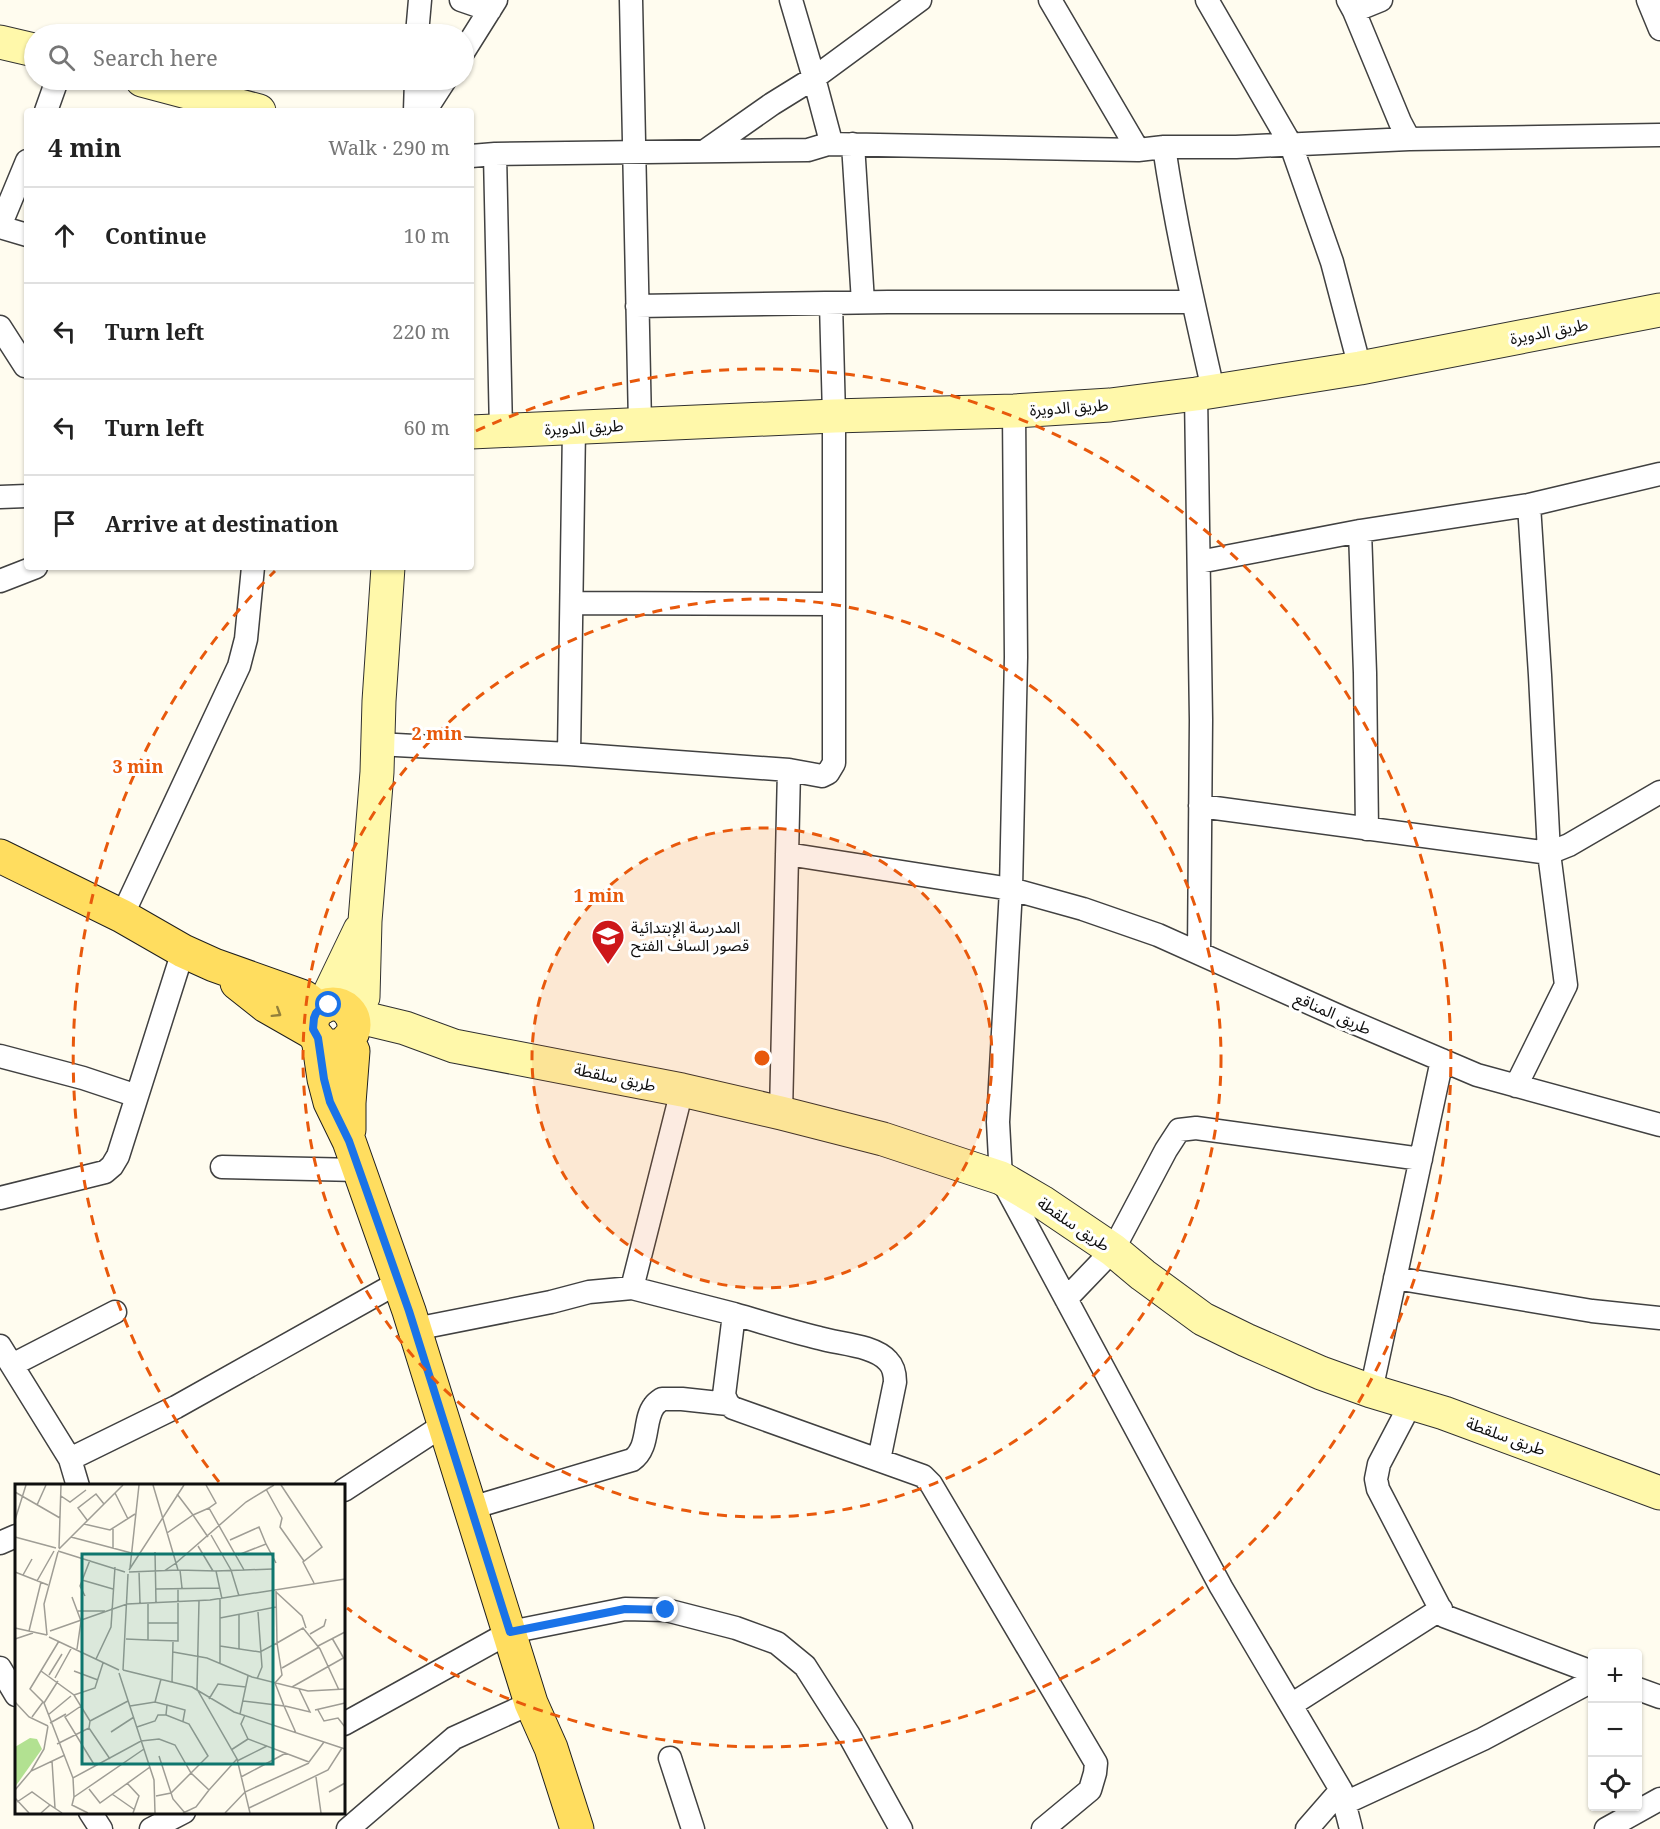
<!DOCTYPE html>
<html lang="en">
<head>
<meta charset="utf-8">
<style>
	:root { --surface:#fff; --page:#f2f2f2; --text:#222; --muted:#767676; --line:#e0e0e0 }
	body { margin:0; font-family:"Noto Serif","Noto Sans Arabic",serif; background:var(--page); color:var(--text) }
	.controls { position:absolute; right:18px; bottom:18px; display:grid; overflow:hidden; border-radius:6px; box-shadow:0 2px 4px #0004 }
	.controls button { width:54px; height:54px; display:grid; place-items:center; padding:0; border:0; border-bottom:2px solid var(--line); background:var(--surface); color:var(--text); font:30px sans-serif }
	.stop { position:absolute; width:18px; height:18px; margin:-14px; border:4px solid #1a73e8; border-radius:50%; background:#fff }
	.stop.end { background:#1a73e8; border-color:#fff; box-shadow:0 2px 6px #0008 }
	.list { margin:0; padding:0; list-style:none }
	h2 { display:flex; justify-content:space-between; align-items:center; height:78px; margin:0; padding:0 24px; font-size:26px }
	h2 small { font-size:20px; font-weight:400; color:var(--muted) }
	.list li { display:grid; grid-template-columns:39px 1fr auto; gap:18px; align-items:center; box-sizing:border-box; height:96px; padding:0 24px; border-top:2px solid var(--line) }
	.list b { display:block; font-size:22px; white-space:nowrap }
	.list em { font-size:20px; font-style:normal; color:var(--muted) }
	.icon { flex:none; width:33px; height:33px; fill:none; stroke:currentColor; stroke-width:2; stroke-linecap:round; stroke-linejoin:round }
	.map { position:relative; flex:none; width:1660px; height:1829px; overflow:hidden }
	.search { position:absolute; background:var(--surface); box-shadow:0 2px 4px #0004; left:24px; top:24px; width:450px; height:66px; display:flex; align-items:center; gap:15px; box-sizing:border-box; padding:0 21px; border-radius:33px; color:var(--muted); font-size:22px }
	.panel { position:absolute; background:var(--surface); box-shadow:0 2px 4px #0004; left:24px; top:108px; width:450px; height:462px; border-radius:6px }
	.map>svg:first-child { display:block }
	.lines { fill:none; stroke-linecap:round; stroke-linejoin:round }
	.street-casing { stroke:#414141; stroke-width:25 }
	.secondary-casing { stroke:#303030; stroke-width:35 }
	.primary-casing { stroke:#1f1f1f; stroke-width:35 }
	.street { stroke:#fff; stroke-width:22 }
	.secondary { stroke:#fff8aa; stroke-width:33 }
	.primary { stroke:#ffdd5f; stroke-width:33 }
	.oneway { stroke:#93803b }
	.route { stroke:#1a73e8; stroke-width:8 }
	.ring { fill:none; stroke:#e8590c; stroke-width:3; stroke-dasharray:10 8 }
	.labels { text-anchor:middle; stroke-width:6; stroke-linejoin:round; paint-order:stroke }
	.street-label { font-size:16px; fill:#0e0e0e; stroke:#fff }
	.poi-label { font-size:16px; fill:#0e0e0e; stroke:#fff; text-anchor:start }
	.inset-road { fill:none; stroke:#9f9d95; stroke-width:1.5 }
	.view { fill:#0f766e; fill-opacity:0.15; stroke:#0f766e; stroke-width:3 }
	.inset-edge { fill:none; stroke:#0e0e0e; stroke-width:3 }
	.centre { fill:#e8590c; stroke:#fff; stroke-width:3 }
	.ring-label { font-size:18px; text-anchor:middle; font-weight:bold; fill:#e8590c; stroke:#fff; stroke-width:6; stroke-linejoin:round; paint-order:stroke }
</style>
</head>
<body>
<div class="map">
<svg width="1660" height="1829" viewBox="0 0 1660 1829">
	<rect width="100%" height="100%" fill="#fffcef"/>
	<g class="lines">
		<defs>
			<path id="street" d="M461,0L490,10
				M631,0L640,424
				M1050,0L1138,150
				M1207,0L1291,145L1332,262L1360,368
				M1648,0L1660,29
				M1354,11L1381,0
				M417,34L420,0
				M464,51L496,0
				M46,111L57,80
				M415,111L416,80
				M425,111L445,80
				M1409,139L1659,135
				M828,144L1138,150L1164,147
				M853,144L863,302
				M705,151L772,104L814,78L791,0
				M495,154L501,431
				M471,156L495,154L808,150L828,144L830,138L814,78L920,0
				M0,226L27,161
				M0,227L27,235
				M637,306L888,302H1193
				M0,327L25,366
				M1213,390C1195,310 1176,229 1164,147H1236L1409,139L1400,122L1354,11L1348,0
				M1196,394L1201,720L1199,953
				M1014,411L1016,657L1011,889L998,1122L1001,1178L1221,1587L1341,1790L1307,1829
				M0,497L27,496
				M1360,531L1365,673L1367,829
				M1199,562L1360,531L1529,505L1660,474
				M0,581L36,567
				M572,603L834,604
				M377,744L569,754L574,428
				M569,754L789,770L822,776L828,773L834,763V416L831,303
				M1200,806L1549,853L1569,845L1660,792
				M787,854L1011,889L1083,909L1158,935L1343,1018L1477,1075L1660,1125
				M122,916L239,666L246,639L253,567
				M0,1056L83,1078L137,1096
				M1516,1086L1566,985L1549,853L1540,675L1529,505
				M781,1113L789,770
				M222,1167L359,1170
				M0,1198L105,1172L112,1166L118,1156L183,951
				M1395,1278L1592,1311L1660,1318
				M632,1288L682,1090
				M1066,1299L1113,1250L1166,1150L1179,1130L1196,1128L1421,1159
				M734,1314C762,1322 790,1331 819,1338C839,1344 874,1345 888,1361C894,1367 895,1374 895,1382L879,1460
				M415,1329L551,1302L589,1292L632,1288L734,1314L724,1395L728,1404L733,1408L923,1476L931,1484L1096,1763L1095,1773L1090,1790L1043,1829
				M0,1346L70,1459L78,1486
				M12,1365L115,1312
				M1371,1391L1442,1060
				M1411,1403L1379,1464L1376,1479L1378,1489L1444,1616L1592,1672
				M70,1459L176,1407L399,1282
				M344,1490L445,1424
				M471,1508L632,1460C650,1448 643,1420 654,1406C656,1403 659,1401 662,1399H682L728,1404
				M0,1543L16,1536
				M0,1668L16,1695
				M1638,1689L1660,1697
				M1291,1705L1441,1609
				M344,1724L510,1632L625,1609L666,1610L736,1628L777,1643L805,1666L849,1735L901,1829
				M670,1758L693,1829
				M1341,1790L1351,1829
				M1345,1803L1483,1739L1592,1681
				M90,1812L101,1829
				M151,1829L184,1812
				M348,1829L454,1738L531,1703
				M1606,1829L1660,1799"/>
			<path id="secondary" d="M0,42L34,50
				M142,80L259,111
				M471,432L834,416L1014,411L1110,405L1196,394L1360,368L1660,310
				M323,1007L360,930
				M349,1012L363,997L365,921L377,772L379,701L388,567
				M351,1015L405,1028L454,1046L682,1090L781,1113L883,1139L1001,1178L1042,1202L1113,1250L1143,1275L1203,1319L1246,1340L1321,1373L1371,1391L1444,1413L1660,1493"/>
			<path id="primary" d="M0,856L122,916L183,951L214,965L304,997L320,1009
				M237,983L266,1006L315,1034
				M312 1025a21 21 0 1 1 42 0a21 21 0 1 1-42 0Z
				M318,1038L324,1079L330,1102L349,1141L409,1311L531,1703L551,1748L577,1829
				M347,1040L353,1051L349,1103V1130"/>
		</defs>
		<!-- street casing -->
		<use href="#street" class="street-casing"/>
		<!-- secondary casing -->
		<use href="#secondary" class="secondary-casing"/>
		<!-- primary casing -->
		<use href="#primary" class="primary-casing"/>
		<!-- street -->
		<use href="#street" class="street"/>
		<!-- secondary -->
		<use href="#secondary" class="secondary"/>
		<!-- primary -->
		<use href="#primary" class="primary"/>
	</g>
	<!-- one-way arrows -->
	<defs><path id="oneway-chevron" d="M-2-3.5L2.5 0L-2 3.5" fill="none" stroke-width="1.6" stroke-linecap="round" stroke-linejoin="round" transform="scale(1.5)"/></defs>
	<use class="oneway" href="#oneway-chevron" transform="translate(277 1013) rotate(32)"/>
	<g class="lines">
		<!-- route -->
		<path class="route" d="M329,1005L320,1009L316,1013L314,1018L313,1029L318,1038L324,1079L330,1102L349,1141L409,1311L510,1632L625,1609L666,1610"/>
	</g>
	<!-- distance rings -->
	<circle cx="762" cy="1058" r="230" fill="#e8590c" fill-opacity=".12"/>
	<g class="ring">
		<circle cx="762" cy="1058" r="230"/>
		<circle cx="762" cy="1058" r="459"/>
		<path d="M219 1482A689 689 0 0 1 275 571M476 431A689 689 0 1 1 347 1608"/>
	</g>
	<!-- icons -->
	<defs>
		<symbol id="school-pin" viewBox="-11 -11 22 30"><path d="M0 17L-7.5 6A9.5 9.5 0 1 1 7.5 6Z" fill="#cd171a" stroke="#fff"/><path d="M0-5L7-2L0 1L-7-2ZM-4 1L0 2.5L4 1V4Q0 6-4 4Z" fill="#fff"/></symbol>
	</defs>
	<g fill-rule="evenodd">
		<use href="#school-pin" x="589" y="917" width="38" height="52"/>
	</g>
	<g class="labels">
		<!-- street labels -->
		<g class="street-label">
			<text transform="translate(1549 331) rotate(-11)" y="6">طريق الدويرة</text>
			<text transform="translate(1069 407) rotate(-4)" y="6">طريق الدويرة</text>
			<text transform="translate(584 427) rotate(-3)" y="6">طريق الدويرة</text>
			<text transform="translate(1333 1013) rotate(24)" y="6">طريق المناقع</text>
			<text transform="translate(615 1077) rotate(12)" y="6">طريق سلقطة</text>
			<text transform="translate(1074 1224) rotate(34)" y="6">طريق سلقطة</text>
			<text transform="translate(1506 1436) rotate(20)" y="6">طريق سلقطة</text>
		</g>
		<!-- poi labels -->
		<g class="poi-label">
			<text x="631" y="933">المدرسة الإبتدائية<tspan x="631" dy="18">قصور الساف الفتح</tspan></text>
		</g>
	</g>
	<!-- overview -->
	<g transform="translate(15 1484)">
		<rect width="330" height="330" fill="#fffcef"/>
		<path d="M15,254L22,255L27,265L0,303V263Z" fill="#b2e191"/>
		<path class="inset-road" d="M138,1L161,79L149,87M191,1L201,19L194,24L229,86L201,87L207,115M266,1L307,63L288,78L299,99M251,5L267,34L265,43L289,77M0,8L45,34M100,9L113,35M162,10L178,31L194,24M46,12L55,18L71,6M22,21L31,1M0,36L11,1M72,36L63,24L81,10L89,20M69,40L95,46L120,30M98,45V64M152,49L178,31L193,53M196,51L216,86L224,112M0,53L41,64M56,53L124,71M215,56L244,43L251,60M183,62L198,87M44,64L46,1M44,65L108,1M43,67L110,88M140,68L141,119M223,71L251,60L261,79M115,84L124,1M114,86L169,1M163,86L201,87M165,86L167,104M229,86L258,85M124,87L125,119M0,88L33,101M114,88L163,86L161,79L231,18L259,1M8,91L17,75M67,96L98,105M22,97L39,67M141,105L205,104M261,108L287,132L291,144M70,112L65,102L75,76M57,113L66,137L62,165M205,115V179M63,127H90M224,131V165M205,134L261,123M133,139H163M0,144L32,151M14,147L26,98M35,147L112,120L195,116L330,95M295,150L309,142L311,135M32,151L29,120L43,68M34,153L104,186M317,154L328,173M0,155L18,149M111,155L133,156V119M133,156L163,157V105M44,157L15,205L29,219L58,294L126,257L144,255L160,261L176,289L194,306L222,275L182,205L184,117M205,162L245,168L262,159L261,105M303,162L330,148M158,168L192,174L237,193L293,207L330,205M81,175L96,143L100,83M267,184L304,163M108,186L177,203L219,228L330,265M108,186L113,90M26,187L59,211L75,237L74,244M59,187L83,196M104,189L139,296L140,329M34,191L47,170M40,194L57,163M242,195L247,183L243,128M157,198L158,158M277,203L330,173M59,211L80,204L88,179M194,215L203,200L231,203M228,217L269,222L281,249M0,218L14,233L33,242M140,218L146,195M29,219L43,197M152,221L170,226L168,237M66,222L50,233L80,282M115,222L140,218L152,221L151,231L174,240L193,272L156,309L141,312M269,222L260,199L267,191L262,159L288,144L305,165L324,206M270,222L295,228L284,205M300,226L330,219M303,226L309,237L323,234L330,243M225,230L233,192M33,231L56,212M230,231L226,240L233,255L294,278L309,258M17,233L28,218M75,237L113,217M35,239L51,230M122,243L140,237L143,231H151M96,248L119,233M42,260L74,244L95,275M216,266L233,255M144,272L158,315L170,329M222,275L235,329M37,277L40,324M222,277L252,262M16,287L29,265L33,242M226,293L271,269M301,293L306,329M58,294L59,313L129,265M112,299L124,312L118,329M74,305L85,319L135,283M0,306L16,287L50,271M314,308L330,299M97,310L120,326M59,313L57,321L73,329M0,314L14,329M2,318L17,308L35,321M234,324L313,286L327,264M26,329L35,321L47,329M168,329L181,323L194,306M210,329L230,308L294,279"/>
		<path class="view" d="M67,70H258V280H67Z"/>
		<rect width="330" height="330" class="inset-edge"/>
	</g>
	<circle cx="762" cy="1058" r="9" class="centre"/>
	<g class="ring-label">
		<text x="437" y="740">2 min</text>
		<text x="138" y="773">3 min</text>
		<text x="599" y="902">1 min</text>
	</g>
</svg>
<div class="controls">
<button>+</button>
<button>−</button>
<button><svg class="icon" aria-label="locate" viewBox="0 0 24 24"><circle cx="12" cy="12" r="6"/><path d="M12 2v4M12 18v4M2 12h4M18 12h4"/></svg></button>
</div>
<div class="stop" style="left:329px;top:1005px"></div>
<div class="stop end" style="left:666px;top:1610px"></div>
<div class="search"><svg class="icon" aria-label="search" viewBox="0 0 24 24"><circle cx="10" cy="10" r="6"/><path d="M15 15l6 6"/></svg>Search here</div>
<section class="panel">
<h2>4 min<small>Walk · 290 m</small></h2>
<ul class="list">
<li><svg class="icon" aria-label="ahead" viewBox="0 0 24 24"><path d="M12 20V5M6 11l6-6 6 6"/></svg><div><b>Continue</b></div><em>10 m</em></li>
<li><svg class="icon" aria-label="left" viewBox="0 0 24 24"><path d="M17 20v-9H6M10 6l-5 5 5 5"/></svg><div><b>Turn left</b></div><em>220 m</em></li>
<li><svg class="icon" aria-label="left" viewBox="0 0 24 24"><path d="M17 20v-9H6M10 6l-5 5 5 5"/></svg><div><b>Turn left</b></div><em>60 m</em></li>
<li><svg class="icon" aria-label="arrive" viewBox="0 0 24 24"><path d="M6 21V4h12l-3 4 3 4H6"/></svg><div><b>Arrive at destination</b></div></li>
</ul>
</section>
</div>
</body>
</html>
